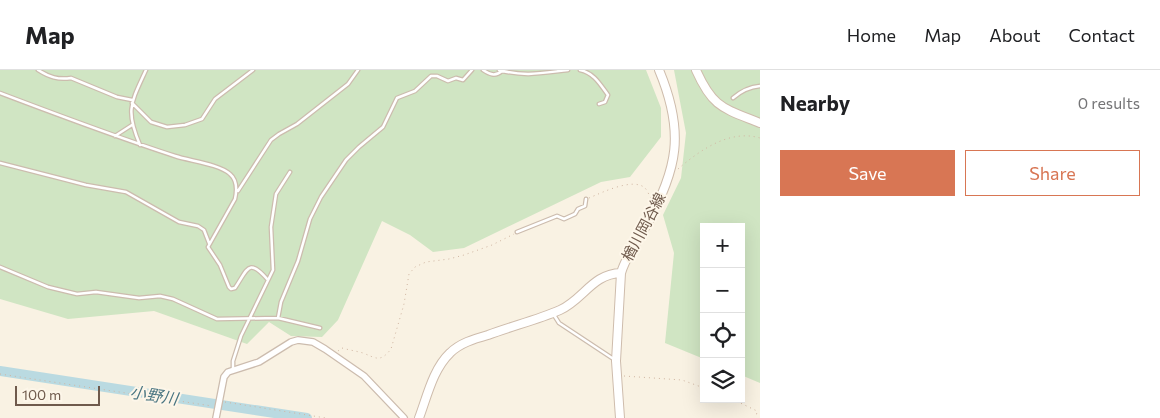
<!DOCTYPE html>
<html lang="en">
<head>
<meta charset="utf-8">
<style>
	:root { --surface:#fff; --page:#f6f6f6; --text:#202124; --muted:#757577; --line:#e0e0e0; --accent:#d87654 }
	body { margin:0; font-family:Commissioner,"Noto Sans JP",sans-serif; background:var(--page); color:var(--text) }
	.controls { position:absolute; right:15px; bottom:15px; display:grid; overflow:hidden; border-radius:0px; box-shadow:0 5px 20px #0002 }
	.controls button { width:45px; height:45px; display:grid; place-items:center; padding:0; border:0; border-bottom:1px solid var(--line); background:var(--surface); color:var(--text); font:25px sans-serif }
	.scale { position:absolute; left:15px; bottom:12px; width:85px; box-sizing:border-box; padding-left:5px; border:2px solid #6f5a4c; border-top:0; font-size:14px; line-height:18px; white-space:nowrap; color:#6f5a4c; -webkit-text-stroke:4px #fdf6e9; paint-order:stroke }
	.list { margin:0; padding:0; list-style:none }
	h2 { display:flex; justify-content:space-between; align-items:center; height:65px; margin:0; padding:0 20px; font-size:21px }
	h2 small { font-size:16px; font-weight:400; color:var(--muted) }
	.actions { display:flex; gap:10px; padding:15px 20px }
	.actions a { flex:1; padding:11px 0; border:1px solid var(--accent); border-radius:0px; text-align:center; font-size:18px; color:var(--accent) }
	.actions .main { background:var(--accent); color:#fff }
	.icon { flex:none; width:28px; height:28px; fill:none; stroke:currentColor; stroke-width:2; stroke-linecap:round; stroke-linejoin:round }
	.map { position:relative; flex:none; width:760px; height:348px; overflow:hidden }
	header { display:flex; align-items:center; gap:30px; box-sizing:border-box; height:70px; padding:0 25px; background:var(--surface); border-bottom:1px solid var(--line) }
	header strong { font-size:24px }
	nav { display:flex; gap:28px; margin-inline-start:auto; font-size:18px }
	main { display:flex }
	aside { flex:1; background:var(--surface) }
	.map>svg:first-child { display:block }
	.green { fill:#d0e5c3 }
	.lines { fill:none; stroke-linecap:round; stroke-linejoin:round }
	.river { stroke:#badae1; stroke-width:10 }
	.lane-casing { stroke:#ccbcae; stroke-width:5 }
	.street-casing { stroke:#ccbcae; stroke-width:8 }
	.secondary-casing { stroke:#cebcac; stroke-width:10 }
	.path { stroke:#d0b5a1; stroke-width:1; stroke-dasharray:1 4; stroke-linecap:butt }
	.lane { stroke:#fff; stroke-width:2.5 }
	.street { stroke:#fff; stroke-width:5.5 }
	.secondary { stroke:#fff; stroke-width:8 }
	.labels { text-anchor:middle; stroke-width:4; stroke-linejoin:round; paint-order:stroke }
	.street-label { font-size:15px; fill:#6f5a4c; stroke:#fdf6e9 }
	.water-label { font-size:16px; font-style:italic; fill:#487480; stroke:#fdf6e9 }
</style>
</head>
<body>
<header>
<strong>Map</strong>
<nav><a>Home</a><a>Map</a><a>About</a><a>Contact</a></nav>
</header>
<main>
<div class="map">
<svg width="760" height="348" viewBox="0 0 760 348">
	<rect width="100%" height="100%" fill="#f9f2e3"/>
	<!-- green -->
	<path class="green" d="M0,0H646L661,38V67L630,107L601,112L464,178L433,182L410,165L382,151L338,250L322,267L291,266L269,252L247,274L154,241L68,249L0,229Z
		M674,0H760V313L741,305V157H704V289L665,273L674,183L663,145L681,108L686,63Z"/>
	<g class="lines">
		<!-- river -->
		<path class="river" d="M0,301L307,348"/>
		<defs>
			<path id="lane" d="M38,0C49,7 58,10 71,8L117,27L132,30
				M483,0C489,4 495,7 502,1
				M499,0C525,7 542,3 568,0
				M580,0C594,3 600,14 608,25L605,32L599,34
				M0,23C58,45 116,67 175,86C190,91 219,94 230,104C237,110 237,120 235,129L208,177L220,195L229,217L231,219L235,218C248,199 248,187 268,210
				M733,28C741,21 749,17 760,16
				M132,33L151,52L167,57L185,55L202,49L215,29L253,0
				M115,66L132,55
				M140,75C125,40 131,33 146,0
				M0,93L86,115L126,122L179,152L198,156L204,160L209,173
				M238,121L271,70L279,64L297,54L348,14L358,0
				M517,162L557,146L564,149L575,144L578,139L585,136L586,129
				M0,197L48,217L77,224L96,222L139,228L160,226L173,229L217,249L278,248L281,232L298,191L310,149L321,127L346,90L359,77L383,57L397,28L415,21L431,6H437L448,11L456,8L463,10L472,0
				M554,245L559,253L615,290
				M278,248L320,258
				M233,300V291L241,266L273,200L271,157L276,124L290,102"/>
			<path id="street" d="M216,348L224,307L228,302L259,292L291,272L298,270L313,272L325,279L364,306L404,348"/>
			<path id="secondary" d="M696,0C713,38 723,38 760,53
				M419,348C427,327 433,299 450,283C460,273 474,269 488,265C512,256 537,250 560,240C584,229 592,204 621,203
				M620,348L616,291L621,203C626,186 637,172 646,156C678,99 685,62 659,0"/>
		</defs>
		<!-- lane casing -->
		<use href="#lane" class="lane-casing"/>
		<!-- street casing -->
		<use href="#street" class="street-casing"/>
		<!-- secondary casing -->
		<use href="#secondary" class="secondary-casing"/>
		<!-- path -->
		<path class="path" d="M678,99C700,80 730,59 760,68
			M589,128C601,123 633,107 645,118C647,120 649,125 651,128
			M338,281L342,278C349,280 356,281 363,283C376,288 380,293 391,279L404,234L409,204L415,197L426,192L449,189L464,185L492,175L514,164
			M0,304L212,336
			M624,306L682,310L704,318
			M732,329L757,341L756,348
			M225,332L326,348"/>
		<!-- lane -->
		<use href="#lane" class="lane"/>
		<!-- street -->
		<use href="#street" class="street"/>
		<!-- secondary -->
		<use href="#secondary" class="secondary"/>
	</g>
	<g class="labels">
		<!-- street labels -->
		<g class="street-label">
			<text transform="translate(644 157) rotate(-62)" y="5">楢川岡谷線</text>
		</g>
		<!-- water labels -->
		<g class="water-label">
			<text transform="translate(154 325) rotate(9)" y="6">小野川</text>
		</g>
	</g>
</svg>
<div class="controls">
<button>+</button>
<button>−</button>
<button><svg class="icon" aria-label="locate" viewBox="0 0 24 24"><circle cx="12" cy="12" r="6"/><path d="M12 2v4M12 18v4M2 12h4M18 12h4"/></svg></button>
<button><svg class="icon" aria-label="layers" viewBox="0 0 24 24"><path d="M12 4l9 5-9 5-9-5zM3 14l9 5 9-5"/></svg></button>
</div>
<div class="scale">100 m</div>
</div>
<aside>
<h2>Nearby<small>0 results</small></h2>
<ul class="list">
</ul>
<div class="actions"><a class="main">Save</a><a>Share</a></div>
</aside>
</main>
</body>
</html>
